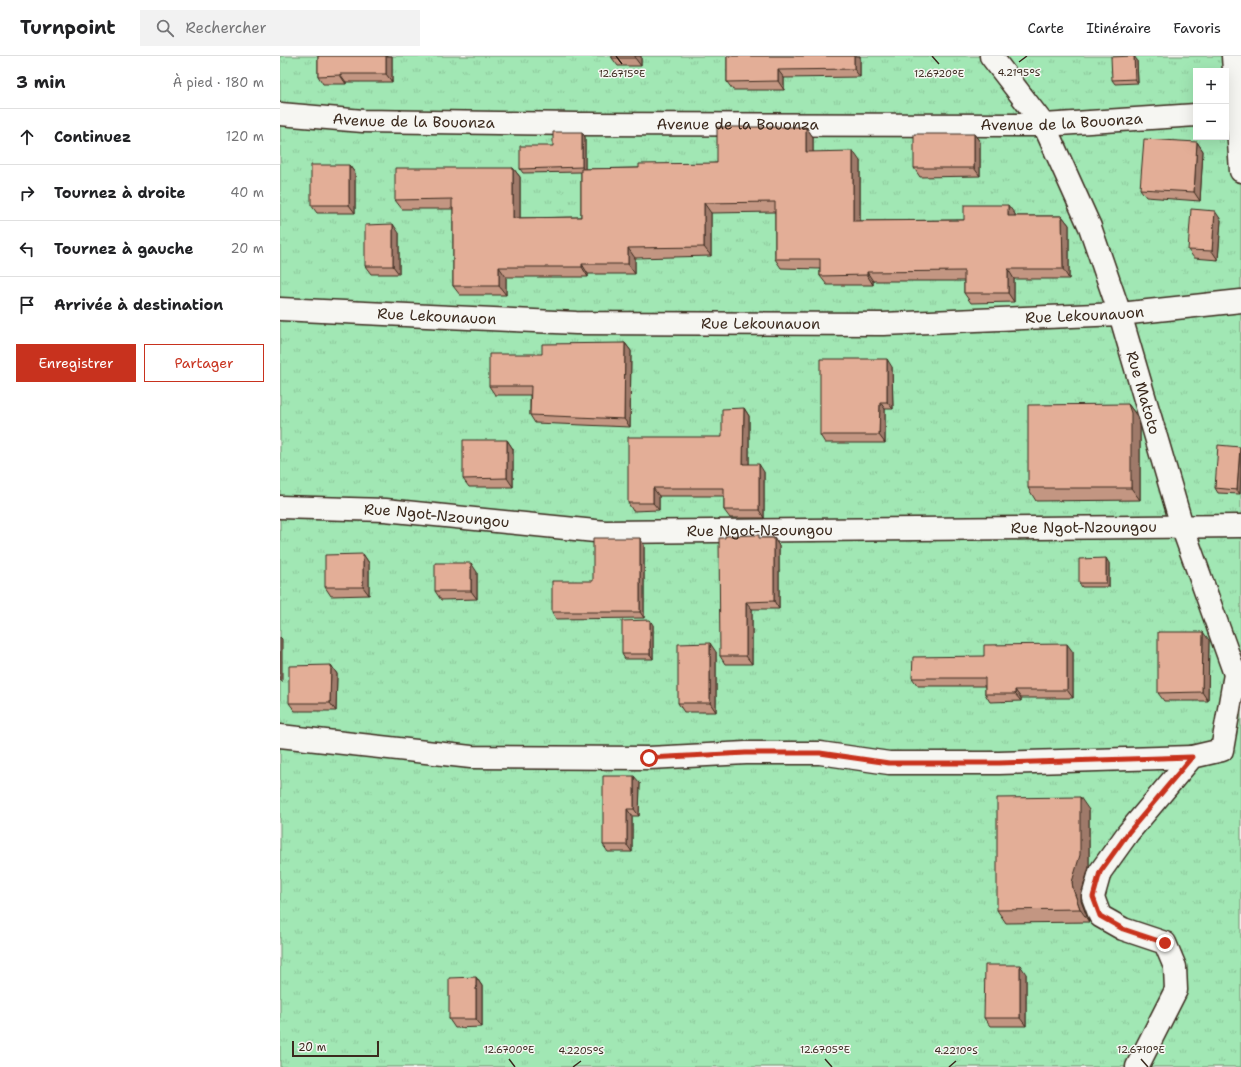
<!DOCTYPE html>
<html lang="fr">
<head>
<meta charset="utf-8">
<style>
	:root { --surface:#fff; --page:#f2f2f2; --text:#202124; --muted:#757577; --line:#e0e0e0; --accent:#c8321e }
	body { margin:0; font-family:"Shantell Sans",sans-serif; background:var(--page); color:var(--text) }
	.controls { position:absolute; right:12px; top:12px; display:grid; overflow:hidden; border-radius:0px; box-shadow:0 4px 16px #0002 }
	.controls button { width:36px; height:36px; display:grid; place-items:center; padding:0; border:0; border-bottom:1px solid var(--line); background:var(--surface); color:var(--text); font:20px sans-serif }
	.scale { position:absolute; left:12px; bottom:10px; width:87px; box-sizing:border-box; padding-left:4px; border:2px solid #3b2a1e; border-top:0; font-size:11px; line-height:14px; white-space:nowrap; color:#3b2a1e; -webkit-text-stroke:3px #f6f6f2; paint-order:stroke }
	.stop { position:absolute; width:12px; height:12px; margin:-9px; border:3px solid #c8321e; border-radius:50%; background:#fff }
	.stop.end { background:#c8321e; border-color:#fff; box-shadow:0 1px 4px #0008 }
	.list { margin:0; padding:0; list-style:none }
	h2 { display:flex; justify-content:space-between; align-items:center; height:52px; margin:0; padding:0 16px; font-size:17px }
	h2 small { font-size:13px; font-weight:400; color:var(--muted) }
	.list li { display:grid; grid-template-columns:26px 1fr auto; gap:12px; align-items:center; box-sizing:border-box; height:56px; padding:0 16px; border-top:1px solid var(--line) }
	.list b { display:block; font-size:15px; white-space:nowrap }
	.list em { font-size:13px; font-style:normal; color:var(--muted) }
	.actions { display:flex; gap:8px; padding:12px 16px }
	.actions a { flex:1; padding:9px 0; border:1px solid var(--accent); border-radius:0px; text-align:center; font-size:14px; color:var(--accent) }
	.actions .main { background:var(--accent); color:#fff }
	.icon { flex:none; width:22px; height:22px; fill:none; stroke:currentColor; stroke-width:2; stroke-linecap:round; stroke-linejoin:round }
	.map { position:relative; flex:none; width:961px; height:1011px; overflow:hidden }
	header { display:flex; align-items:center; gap:24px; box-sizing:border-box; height:56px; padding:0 20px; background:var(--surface); border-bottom:1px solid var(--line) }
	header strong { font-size:19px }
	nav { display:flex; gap:22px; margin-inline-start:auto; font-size:14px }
	.search { width:280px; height:36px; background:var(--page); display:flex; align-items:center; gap:10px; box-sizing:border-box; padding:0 14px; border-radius:0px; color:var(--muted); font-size:15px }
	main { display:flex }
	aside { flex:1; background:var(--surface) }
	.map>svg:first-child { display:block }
	.grass { fill:url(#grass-tufts); stroke:#6e8869; fill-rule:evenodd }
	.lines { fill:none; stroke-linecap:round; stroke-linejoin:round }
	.minor-casing { stroke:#3b2a1e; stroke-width:25 }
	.minor { stroke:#f6f6f2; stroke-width:22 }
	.wall { fill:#c39682; stroke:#3b2a1e }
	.shaded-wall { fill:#9f7a6a; stroke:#3b2a1e }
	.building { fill:#e3ae97; stroke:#3b2a1e }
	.route { stroke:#c8321e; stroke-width:5 }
	.ticks { fill:none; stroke:#3b2a1e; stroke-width:1.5 }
	.labels { text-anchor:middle; stroke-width:3; stroke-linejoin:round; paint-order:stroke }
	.street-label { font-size:15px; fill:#3b2a1e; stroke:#f6f6f2 }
	.ticks-label { font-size:10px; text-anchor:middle; fill:#3b2a1e; stroke:#f6f6f2; stroke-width:3; stroke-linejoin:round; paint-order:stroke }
</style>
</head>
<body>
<header>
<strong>Turnpoint</strong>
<div class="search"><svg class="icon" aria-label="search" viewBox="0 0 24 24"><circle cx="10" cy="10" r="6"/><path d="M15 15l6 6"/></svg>Rechercher</div>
<nav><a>Carte</a><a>Itinéraire</a><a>Favoris</a></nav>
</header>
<main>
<aside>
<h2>3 min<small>À pied · 180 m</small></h2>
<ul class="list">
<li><svg class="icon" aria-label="ahead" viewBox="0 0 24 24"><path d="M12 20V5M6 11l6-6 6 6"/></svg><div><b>Continuez</b></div><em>120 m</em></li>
<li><svg class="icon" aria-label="right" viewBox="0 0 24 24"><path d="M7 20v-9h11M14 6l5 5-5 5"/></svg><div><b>Tournez à droite</b></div><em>40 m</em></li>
<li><svg class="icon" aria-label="left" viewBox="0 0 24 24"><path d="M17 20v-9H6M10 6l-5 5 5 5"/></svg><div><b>Tournez à gauche</b></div><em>20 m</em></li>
<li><svg class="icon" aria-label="arrive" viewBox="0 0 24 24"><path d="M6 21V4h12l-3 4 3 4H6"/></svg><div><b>Arrivée à destination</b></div></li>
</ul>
<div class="actions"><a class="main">Enregistrer</a><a>Partager</a></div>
</aside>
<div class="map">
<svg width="961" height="1011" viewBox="0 0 961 1011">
	<defs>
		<pattern id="grass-tufts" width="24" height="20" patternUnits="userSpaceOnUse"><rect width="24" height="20" fill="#a1e7b4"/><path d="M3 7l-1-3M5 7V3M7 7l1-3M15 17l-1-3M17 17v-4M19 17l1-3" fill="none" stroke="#8cc69a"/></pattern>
	</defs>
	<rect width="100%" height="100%" fill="#f6f6f2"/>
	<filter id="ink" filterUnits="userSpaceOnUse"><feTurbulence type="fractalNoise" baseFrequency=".025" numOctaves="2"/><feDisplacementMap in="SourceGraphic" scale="8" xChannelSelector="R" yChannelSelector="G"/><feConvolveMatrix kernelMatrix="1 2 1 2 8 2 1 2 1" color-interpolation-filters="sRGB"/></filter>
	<g filter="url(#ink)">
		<!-- grass -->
		<path class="grass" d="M0,0H961V1011H0ZM916,15H946V81H916Z"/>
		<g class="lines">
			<defs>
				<g id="minor">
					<path id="s1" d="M711,0L764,69L810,171L840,258L902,470L955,618L942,694L912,701L848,777L820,816L813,841L820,860L843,873L885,887L895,911L896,934L857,1011"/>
					<path d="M953,0L961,115"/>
					<path id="s2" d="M0,58L83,65L297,68L764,69L916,59"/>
					<path id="s3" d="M0,253L296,267L603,268L840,258L961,245"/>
					<path id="s4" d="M0,451L105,454L325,476L961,470"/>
					<path d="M0,680L191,701L369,702L466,697H540L609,707H719L912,701"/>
				</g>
			</defs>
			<!-- minor casing -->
			<use href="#minor" class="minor-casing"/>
			<!-- minor -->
			<use href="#minor" class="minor"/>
		</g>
		<!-- wall -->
		<path class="wall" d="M38,0H112V26H66V28H43L38,20Z
			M332,0H361V10H338L332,2Z
			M447,0H580V21L504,22V34H453L447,26Z
			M857,4L858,27L835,28L832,24Z
			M526,71L533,81V96L580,105V165L684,164L735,158V160H782L789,169V223H734V246L691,247L684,237V225H593V229H547L540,220V213L501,212L495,203V156L431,157V200L355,202V218H308V221H226V239H180L173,230V153H122L115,144L233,112L240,121V162L301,161V116L243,117L240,113L273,90L305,81V113L359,112L437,107Z
			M694,78L700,86V120L640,121L634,112Z
			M917,86L923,95L920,145L866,141L860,133Z
			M69,109L75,117V157H37L31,149Z
			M941,164L938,204L914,202L908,194Z
			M119,177V218H91L85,210Z
			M345,287L351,295L350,371L255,367L250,359V339H215L209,330L262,298Z
			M612,311L613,353H605V387H545L540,379Z
			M848,348L857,360L860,370V444L756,445L748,432Z
			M464,352L469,360V408L484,416V462H450L444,454V440H379V454L353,455L348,447L442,381Z
			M227,384L233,393V431H189L183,423Z
			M960,391L961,393V419L960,438L938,437L935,432Z
			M481,482H494L499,490V553H472V608H445L440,600Z
			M364,489V562L276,563L272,556Z
			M83,498L89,507V539L51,540L45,531Z
			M829,507V531H802L799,527Z
			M197,516V543L161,544L155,535Z
			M373,569V603H345L342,598Z
			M929,584L928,645H884L878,637Z
			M436,596V656H404L398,647Z
			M793,596V642H741V645L710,646L705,638V630H638L632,622L704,600Z
			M51,609L57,618L56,655H15L9,647Z
			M360,727L359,760H352V796H328L323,789Z
			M809,754V811L801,838V845L809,866L726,867L717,854Z
			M746,918V970H710L704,962Z
			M196,921L202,930V971L175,972L169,963Z"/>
		<!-- shaded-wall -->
		<path class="shaded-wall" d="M106,0H112V26L106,18Z
			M355,0H361V10L355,2Z
			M574,0H580V21L574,13Z
			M854,0L857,4L858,27L855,23Z
			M498,14L504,22V34L498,25Z
			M60,18L66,26V28L60,19Z
			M526,71L533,81V105L526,96Z
			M302,76L305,81V116L302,111Z
			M694,78L700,86V120L694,112Z
			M917,86L923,95L920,145L914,136Z
			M573,95L580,105V175L573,165Z
			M69,109L75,117V157L69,149Z
			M233,112L240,121V172L233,162Z
			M424,147L431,157V200L424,191Z
			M728,149L735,158V169L728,160Z
			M935,155L941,164L938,204L932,195Z
			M782,160L789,169V223L783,213Z
			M113,168L119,177V218L113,210Z
			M348,192L355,202V218L348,208Z
			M302,208L308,218V221L302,211Z
			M219,211L226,221V239L219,230Z
			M728,213L734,223V246L728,237Z
			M587,216L593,225V229L587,219Z
			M345,287L351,295L350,371L344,363Z
			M607,303L612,311L613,353L607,346Z
			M600,346L605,353V387L599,379Z
			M848,348L857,360L860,370V444L851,432Z
			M464,352L469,360V416L463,408Z
			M227,384L233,393V431L227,422Z
			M960,391L961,393V419L960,438L957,434Z
			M479,408L484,416V462L479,454Z
			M373,432L379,440V454L373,447Z
			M360,482L364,489V562L360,556Z
			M494,482L499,490V553L494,545Z
			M83,498L89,507V539L83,531Z
			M826,502L829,507V531L826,527Z
			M191,507L197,516V543L191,535Z
			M466,546L472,553V608L466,600Z
			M370,564L373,569V603L370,598Z
			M923,576L929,584L928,645L922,636Z
			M0,581L2,583V626L0,623Z
			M430,587L436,596V656L430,647Z
			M787,588L793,596V642L787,634Z
			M51,609L57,618L56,655L50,647Z
			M735,634L741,642V645L735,638Z
			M354,720L360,727L359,760L354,753Z
			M800,741L809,754V811L801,838V845L809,866L800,853L793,833L792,826Z
			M347,753L352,760V796L347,789Z
			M740,909L746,918V970L740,962Z
			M196,921L202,930V971L196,963Z"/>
		<!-- building -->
		<path class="building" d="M38,0H106V18H60V19L38,20Z
			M332,0H355V2H332Z
			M447,0H574V13L498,14V25L447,26Z
			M854,0L855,23L832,24L831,1Z
			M437,71H526V96L573,95V165L684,164V149H728V160H782L783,213H728V237H684V215L587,216V219L540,220V203H495V146L424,147V191L348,192V208H302V211H219V230H173V152H172V143L115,144V112H233V162L301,161V113L359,112V108L437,107Z
			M273,76H302V111L240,113V90H273Z
			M634,78H694V112H634Z
			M864,83L917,86L914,136L860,133Z
			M31,109H69V149H31Z
			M911,153L935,155L932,195L908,194Z
			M113,168V210H85V169Z
			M345,287L344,363L250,359L251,330H209V298H262V288Z
			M540,303H607V346H600L599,379H540Z
			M848,348L851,357V432H748V349Z
			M464,352L463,408H479V454H444V432H373V447H348V381H442V353Z
			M183,384H227V422L183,423Z
			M938,389L960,391L957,434L935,432Z
			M479,479V482H494V545L466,546V600H440L439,482H445V480Z
			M313,482H360V556H272V525H313Z
			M83,498V531H45V499Z
			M826,502V527H799V503Z
			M155,507H191V535H155Z
			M370,564V598H342V565Z
			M878,576H923L922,636L878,637Z
			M430,587V647H398V588Z
			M787,588V634H735V638H705V622H632L633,601L704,600V589Z
			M51,609L50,647H9V610Z
			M323,720H354V753H347V789H323Z
			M800,741V799L792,826L793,833L800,853L717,854V742Z
			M705,909H740V962H704Z
			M196,921V963H169V922Z"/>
	</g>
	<g class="lines" filter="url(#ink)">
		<!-- route -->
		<path class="route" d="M369,702L466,697H540L609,707H719L912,701L848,777L820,816L813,841L820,860L843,873L885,887"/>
	</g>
	<!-- ticks -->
	<path class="ticks" d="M336,0L342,8M652,0L659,8M739,6L747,0M229,1003L235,1011M545,1003L552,1011M861,1003L868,1011M293,1011L301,1005M669,1011L676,1005"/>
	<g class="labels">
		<!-- street labels -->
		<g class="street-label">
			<text dy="5" stroke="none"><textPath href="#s2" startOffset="134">Avenue de la Bouonza</textPath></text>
			<text dy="5" stroke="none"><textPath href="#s2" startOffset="782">Avenue de la Bouonza</textPath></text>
			<text dy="5" stroke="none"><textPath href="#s2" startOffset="458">Avenue de la Bouonza</textPath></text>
			<text dy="5" stroke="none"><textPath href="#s3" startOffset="805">Rue Lekounauon</textPath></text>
			<text dy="5" stroke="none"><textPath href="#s3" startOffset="157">Rue Lekounauon</textPath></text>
			<text dy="5" stroke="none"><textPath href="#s3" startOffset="481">Rue Lekounauon</textPath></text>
			<text dy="5" stroke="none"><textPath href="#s1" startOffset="373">Rue Matoto</textPath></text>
			<text dy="5" stroke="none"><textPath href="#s4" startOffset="157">Rue Ngot-Nzoungou</textPath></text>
			<text dy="5" stroke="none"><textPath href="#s4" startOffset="805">Rue Ngot-Nzoungou</textPath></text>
			<text dy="5" stroke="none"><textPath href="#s4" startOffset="481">Rue Ngot-Nzoungou</textPath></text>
		</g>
	</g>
	<g class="ticks-label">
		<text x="739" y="20">4.2195°S</text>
		<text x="342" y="21">12.6715°E</text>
		<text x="659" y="21">12.6720°E</text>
		<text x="229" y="997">12.6700°E</text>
		<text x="545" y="997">12.6705°E</text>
		<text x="861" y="997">12.6710°E</text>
		<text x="301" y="998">4.2205°S</text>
		<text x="676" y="998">4.2210°S</text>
	</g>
</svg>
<div class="controls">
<button>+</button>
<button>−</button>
</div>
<div class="scale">20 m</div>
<div class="stop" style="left:369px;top:702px"></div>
<div class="stop end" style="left:885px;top:887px"></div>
</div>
</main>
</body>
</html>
